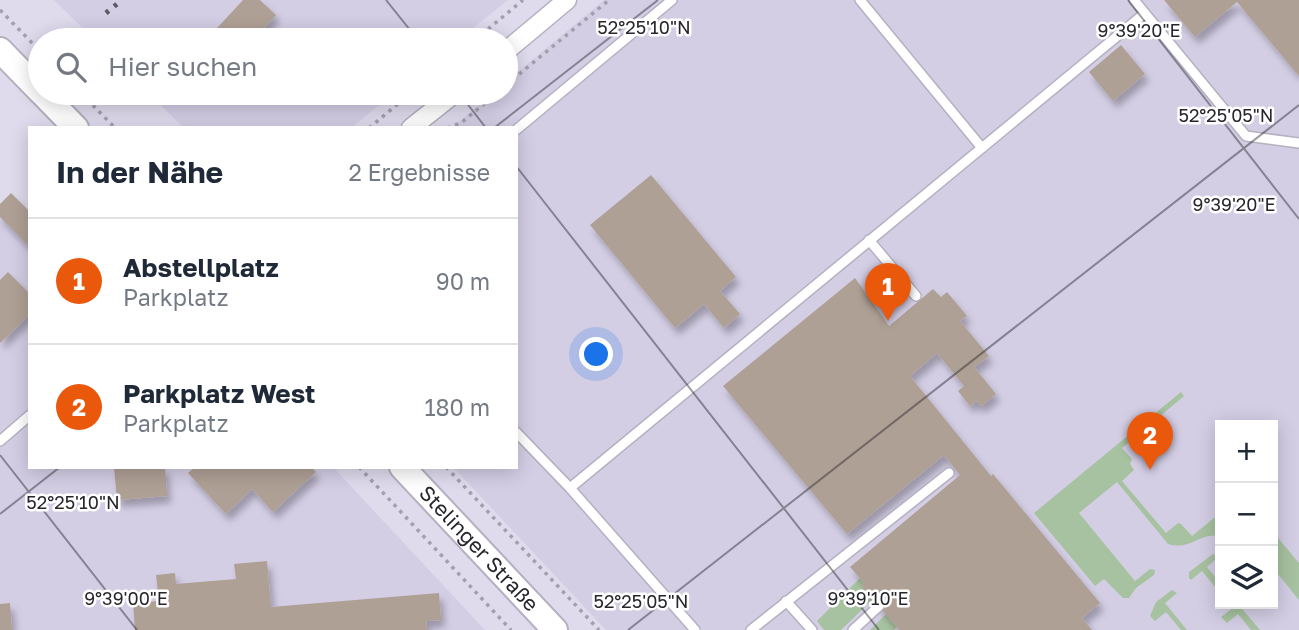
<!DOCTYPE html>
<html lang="de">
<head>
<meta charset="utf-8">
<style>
	:root { --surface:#fff; --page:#f2f2f3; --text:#1f2937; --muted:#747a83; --line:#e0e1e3; --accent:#ea580c }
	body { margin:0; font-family:"Golos Text",sans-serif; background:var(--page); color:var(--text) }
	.controls { position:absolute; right:21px; bottom:21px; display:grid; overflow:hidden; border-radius:0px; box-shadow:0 4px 18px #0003 }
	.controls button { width:63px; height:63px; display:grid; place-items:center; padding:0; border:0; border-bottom:2px solid var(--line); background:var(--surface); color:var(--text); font:35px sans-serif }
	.you { position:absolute; left:597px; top:355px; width:24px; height:24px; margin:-18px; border:5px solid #fff; border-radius:50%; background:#1a73e8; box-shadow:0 0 0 10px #1a73e833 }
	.badge { display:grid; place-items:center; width:46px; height:46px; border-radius:50%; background:var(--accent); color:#fff; font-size:23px; font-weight:700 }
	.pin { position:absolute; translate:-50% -58px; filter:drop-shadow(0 2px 4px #0008) }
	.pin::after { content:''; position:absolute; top:37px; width:24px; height:21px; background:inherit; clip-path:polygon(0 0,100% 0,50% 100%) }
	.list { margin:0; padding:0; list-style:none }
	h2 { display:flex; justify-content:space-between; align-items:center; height:91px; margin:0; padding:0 28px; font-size:30px }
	h2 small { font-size:23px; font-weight:400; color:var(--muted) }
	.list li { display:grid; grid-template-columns:46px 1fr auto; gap:21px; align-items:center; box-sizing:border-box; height:126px; padding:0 28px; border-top:2px solid var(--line) }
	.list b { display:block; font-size:26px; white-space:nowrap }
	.list p { margin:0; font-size:23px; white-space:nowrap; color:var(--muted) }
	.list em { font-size:23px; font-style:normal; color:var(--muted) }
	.icon { flex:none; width:38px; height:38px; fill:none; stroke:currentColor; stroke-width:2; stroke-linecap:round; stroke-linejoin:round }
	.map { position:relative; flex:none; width:1299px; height:630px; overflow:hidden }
	.search { position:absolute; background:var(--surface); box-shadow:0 4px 18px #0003; left:28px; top:28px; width:490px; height:77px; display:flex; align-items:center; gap:18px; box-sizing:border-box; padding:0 24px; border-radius:38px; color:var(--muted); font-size:26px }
	.panel { position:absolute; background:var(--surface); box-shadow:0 4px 18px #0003; left:28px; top:126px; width:490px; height:343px; border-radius:0px }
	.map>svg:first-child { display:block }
	.built { fill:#d4cee5; fill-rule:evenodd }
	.green { fill:#a7c2a0 }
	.building { fill:#afa095; filter:url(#shadow) }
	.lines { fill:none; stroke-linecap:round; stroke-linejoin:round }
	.lane-casing { stroke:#b4b0c0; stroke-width:12 }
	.street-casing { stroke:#b4b0c0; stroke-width:21 }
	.secondary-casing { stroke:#b4b0c0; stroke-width:28 }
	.path { stroke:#a39fad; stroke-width:3.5; stroke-dasharray:3.5 5; stroke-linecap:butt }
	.lane { stroke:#fff; stroke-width:9 }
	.street { stroke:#fff; stroke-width:18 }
	.secondary { stroke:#fff; stroke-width:24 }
	.rail { stroke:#5d5b64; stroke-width:5; stroke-dasharray:3.5 7; stroke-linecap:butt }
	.ticks { fill:none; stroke:#28262c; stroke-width:2; stroke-opacity:0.45 }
	.labels { text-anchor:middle; stroke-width:5; stroke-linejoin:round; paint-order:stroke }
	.street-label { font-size:21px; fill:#28262c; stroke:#fff }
	.ticks-label { font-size:18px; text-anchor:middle; fill:#28262c; stroke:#fff; stroke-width:5; stroke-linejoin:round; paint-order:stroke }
</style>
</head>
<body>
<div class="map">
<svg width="1299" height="630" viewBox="0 0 1299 630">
	<defs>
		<filter id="shadow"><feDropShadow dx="4" dy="7" stdDeviation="3.5" flood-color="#0004"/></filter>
	</defs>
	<rect width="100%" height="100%" fill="#dfdbed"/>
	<!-- built -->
	<path class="built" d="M54,0H508L458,40H95Z
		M604,0H1299V630H606L453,467H516V128H452L493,93H506V82ZM1220,425H1273V604H1220Z
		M148,93H394L351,128H184Z
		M0,203L30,233V467H333L485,630H0Z"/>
	<!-- green -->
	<path class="green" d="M1181,392L1184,396L1122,448L1132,459L1130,464L1134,470L1122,481L1166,533L1178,523L1181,524L1192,536L1220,513V536C1199,532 1191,551 1168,544L1117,482L1079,513L1135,581L1150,569L1155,570L1154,575L1136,588L1129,598H1123L1104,579L1095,586L1034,513Z
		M1273,532L1299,563V600L1273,568Z
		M1213,554L1218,557L1207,567L1220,583V593L1202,571L1191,580L1189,578V572Z
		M860,578L864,583L862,585L873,599L841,630H824L817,621Z
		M1172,590L1177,593L1165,603L1187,630H1181L1166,612L1155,621L1150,616L1156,602Z
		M1230,604H1238L1260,630H1251L1238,614L1227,623L1221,617L1233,608Z
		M886,614L897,627L894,630H870Z"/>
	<!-- building -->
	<path class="building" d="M243,0H260L276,15L253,40H206Z
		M1164,0H1299V76L1237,2L1195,37Z
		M1121,45L1145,74L1113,101L1089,72Z
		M651,175L736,277L720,291L740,314L724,328L704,304L675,328L590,225Z
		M11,193L30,212V247L0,217V204Z
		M8,272L30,294V314L0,343V280Z
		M855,278L889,326L933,289L941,297L947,292L967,316L960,321L989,356L974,367L996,394L981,406L976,401L970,406L958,391L964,386L937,353L910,376L991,476L993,474L1100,603L1082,618L1092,630H899L861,585L864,583L850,567L960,475L944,455L847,534L723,386Z
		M114,467H165L167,496L117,500Z
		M195,467H311L316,472L273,512L252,489L226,514L188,473Z
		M267,561L271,607L439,593L441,620L426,621L427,630H135L133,603L159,601L156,575L175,573L176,584L236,579L234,564Z
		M10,603L12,630H0V604Z"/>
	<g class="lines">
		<defs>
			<path id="lane" d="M860,0L982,148
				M1134,0L1246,136L1299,143
				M516,130L672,0
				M869,240L916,296
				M516,432L570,488L695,630
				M0,441L30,415
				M570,488L1144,14
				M786,601L812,630
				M751,630L949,473
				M853,630L879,606"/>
			<path id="street" d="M506,51L567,0
				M411,128L455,93"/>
			<g id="secondary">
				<path d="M0,50L40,91"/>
				<path d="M42,93L76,128"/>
				<path id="s1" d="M402,467L555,630"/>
			</g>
		</defs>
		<!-- lane casing -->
		<use href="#lane" class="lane-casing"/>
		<!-- street casing -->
		<use href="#street" class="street-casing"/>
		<!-- secondary casing -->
		<use href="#secondary" class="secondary-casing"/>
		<!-- path -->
		<path class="path" d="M0,10L40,51
			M475,40L523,0
			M506,85L609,0
			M81,93L115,128
			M369,128L411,93
			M447,128L461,123L497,93
			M359,467L511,630
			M446,467L599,630"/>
		<!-- lane -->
		<use href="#lane" class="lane"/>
		<!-- street -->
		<use href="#street" class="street"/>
		<!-- secondary -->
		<use href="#secondary" class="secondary"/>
		<!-- rail -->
		<path class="rail" d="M106,13L122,0"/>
	</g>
	<!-- ticks -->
	<path class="ticks" d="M386,0L418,40M1128,0L1299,219M459,93L486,128M494,128L658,0M516,166L879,630M0,455L137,630M0,514L60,467M628,630L1299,105"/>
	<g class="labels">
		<!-- street labels -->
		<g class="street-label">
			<text dy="7" stroke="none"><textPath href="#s1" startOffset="112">Stelinger Straße</textPath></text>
		</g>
	</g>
	<g class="ticks-label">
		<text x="644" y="34">52°25'10"N</text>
		<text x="1139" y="37">9°39'20"E</text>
		<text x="1226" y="122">52°25'05"N</text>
		<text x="1234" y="211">9°39'20"E</text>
		<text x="73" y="509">52°25'10"N</text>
		<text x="126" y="605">9°39'00"E</text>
		<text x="868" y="605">9°39'10"E</text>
		<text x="641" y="608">52°25'05"N</text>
	</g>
</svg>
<div class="controls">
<button>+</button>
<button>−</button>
<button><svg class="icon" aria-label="layers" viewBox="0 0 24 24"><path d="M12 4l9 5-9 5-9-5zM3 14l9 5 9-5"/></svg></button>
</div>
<div class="you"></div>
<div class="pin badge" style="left:888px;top:321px">1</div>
<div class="pin badge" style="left:1150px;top:470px">2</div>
<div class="search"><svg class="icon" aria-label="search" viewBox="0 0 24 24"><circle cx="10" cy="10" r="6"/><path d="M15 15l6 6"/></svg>Hier suchen</div>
<section class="panel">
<h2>In der Nähe<small>2 Ergebnisse</small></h2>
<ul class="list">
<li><span class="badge">1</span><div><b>Abstellplatz</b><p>Parkplatz</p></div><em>90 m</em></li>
<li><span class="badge">2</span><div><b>Parkplatz West</b><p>Parkplatz</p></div><em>180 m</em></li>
</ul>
</section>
</div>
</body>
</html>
